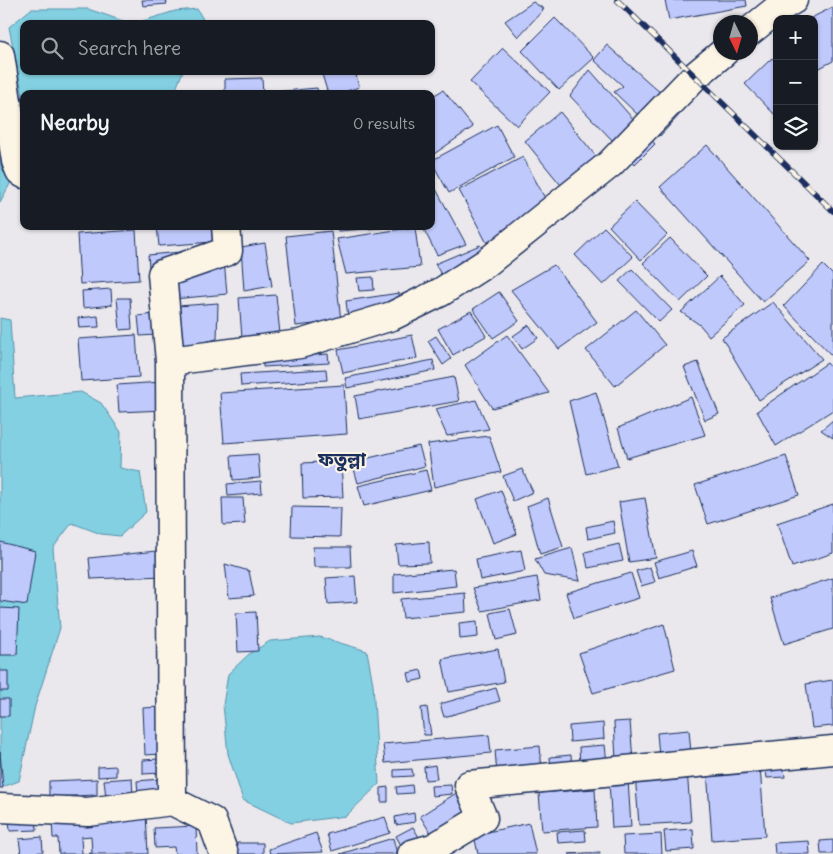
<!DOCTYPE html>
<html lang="en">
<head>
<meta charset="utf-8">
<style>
	:root { --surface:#171b24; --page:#242831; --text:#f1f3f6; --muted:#9ea1a6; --line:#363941 }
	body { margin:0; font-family:Delius,"Noto Sans Bengali",sans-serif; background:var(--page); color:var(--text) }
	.controls { position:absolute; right:15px; top:15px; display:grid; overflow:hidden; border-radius:10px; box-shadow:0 1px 4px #0004 }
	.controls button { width:45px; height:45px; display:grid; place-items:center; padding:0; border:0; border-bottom:1px solid var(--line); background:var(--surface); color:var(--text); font:25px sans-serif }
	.compass { position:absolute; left:713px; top:15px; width:45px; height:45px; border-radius:50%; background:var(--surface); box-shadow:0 1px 4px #0004; rotate:175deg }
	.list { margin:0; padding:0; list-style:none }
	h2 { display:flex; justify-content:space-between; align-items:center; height:65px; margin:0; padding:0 20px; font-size:21px }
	h2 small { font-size:16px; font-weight:400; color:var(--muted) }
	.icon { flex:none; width:28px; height:28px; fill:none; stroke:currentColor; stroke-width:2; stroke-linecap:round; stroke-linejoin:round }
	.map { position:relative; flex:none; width:833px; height:854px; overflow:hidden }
	.search { position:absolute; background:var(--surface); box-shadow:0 1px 4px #0004; left:20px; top:20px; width:415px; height:55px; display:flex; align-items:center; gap:12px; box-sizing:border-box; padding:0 18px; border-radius:10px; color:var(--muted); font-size:19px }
	.panel { position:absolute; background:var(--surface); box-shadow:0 1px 4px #0004; left:20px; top:90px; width:415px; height:140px; border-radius:10px }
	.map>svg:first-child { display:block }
	.water { fill:#82d0e1; stroke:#5990ad }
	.building { fill:#c0c9fb; stroke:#1b2f5e; fill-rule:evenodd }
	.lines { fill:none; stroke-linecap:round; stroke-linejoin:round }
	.minor-casing { stroke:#1b2f5e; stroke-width:31 }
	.minor { stroke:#fcf5e5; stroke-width:28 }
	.rail-casing { stroke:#1b2f5e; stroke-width:5.5 }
	.rail { stroke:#fcf5e5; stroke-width:4; stroke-dasharray:11; stroke-linecap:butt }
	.labels { text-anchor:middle; stroke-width:4; stroke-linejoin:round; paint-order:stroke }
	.district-label { font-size:19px; font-weight:bold; fill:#1b2f5e; stroke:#fcf5e5 }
</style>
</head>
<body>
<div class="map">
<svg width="833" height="854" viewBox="0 0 833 854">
	<rect width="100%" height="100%" fill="#eae8ec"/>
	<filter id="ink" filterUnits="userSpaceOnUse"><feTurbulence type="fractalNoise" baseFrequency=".02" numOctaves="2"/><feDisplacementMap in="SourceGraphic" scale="10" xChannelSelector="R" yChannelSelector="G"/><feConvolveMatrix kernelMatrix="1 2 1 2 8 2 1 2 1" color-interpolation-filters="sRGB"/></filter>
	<g filter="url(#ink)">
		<!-- water -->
		<path class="water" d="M31,9H88L132,24H24V71H183L174,94H24V102L9,27Z
			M197,9L204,21L203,24H133L175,11Z
			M0,142L10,184L0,202Z
			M0,318L10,320L15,398L81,392L101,403L121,432L120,468L140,472L146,512L120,536L101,534L72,523L53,548L60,628L35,706L19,781L0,788Z
			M320,637L367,651L373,684L379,784L346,816L291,823L243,800L228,754L223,705L228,674L249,654L270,641Z"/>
		<!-- building -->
		<path class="building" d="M142,0H166L167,4L143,6Z
			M665,0H746L747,6L669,20Z
			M533,2L544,9L518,37L505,21Z
			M833,7V61L814,71V19H809Z
			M555,18L594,58L559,90L522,51Z
			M607,45L682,112L660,136L614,92L623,86L594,60Z
			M503,48L550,92L517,126L470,82Z
			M772,58L777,63L776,116L745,84Z
			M590,70L655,144L635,164L570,96Z
			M321,71H355L359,87L338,94H328Z
			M262,78L263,94H225V79Z
			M317,88L318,94H273V92Z
			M443,90L473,127L434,154L431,148V97Z
			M560,112L608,171L573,200L525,141Z
			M497,125L514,157L449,193L431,161Z
			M707,145L810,261L763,302L660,187Z
			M523,157L555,217L491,251L459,190Z
			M431,180L466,244L437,255L422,226H431Z
			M635,202L667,235L641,260L609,226Z
			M59,226H75V228L59,229Z
			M157,226H211L213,242L159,246Z
			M337,226H382V228L338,231Z
			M415,227L420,267L346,274L337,239Z
			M604,227L633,257L603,285L575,255Z
			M136,230L139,280L80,284L77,234Z
			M331,231L341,321L296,326L286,236Z
			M670,238L707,276L680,302L643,263Z
			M265,243L272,286L244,291L241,247Z
			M480,245L486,255L445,281L435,264Z
			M223,248L227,294L152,301L148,255Z
			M554,265L597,322L559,349L511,290Z
			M823,265L833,275V357L784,306Z
			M632,269L672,310L659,322L619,281Z
			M720,276L745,305L709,336L700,325L681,312Z
			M373,277L374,290L359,291L357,278Z
			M111,289L112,305L83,308L82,291Z
			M499,292L519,321L493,338L473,309Z
			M399,293L401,309L348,317L346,301Z
			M276,295L280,334L242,338L239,298Z
			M117,298H130L132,329L120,330Z
			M773,302L822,359L759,400L722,338Z
			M218,303L217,339L180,348L178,306Z
			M636,310L665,345L615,386L586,350Z
			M471,311L486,336L453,355L438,329Z
			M154,314L156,335L140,336L138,316Z
			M98,316L99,327L79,328L78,318Z
			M529,325L538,338L522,349L513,336Z
			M136,335L139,377L81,381L78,339Z
			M412,335L417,358L343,373L338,350Z
			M507,335L549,393L492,408L465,365Z
			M436,336L451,359L443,365L428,341Z
			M328,354L329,363L263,367V359Z
			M433,360L435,370L347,388L345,378Z
			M698,362L719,414L705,420L684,367Z
			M827,363L833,370V410L776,446L757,411Z
			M326,369L327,380L241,386L240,374Z
			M454,377L459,401L359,419L355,396Z
			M162,382L164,410L119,412L117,385Z
			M344,385L347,434L224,443L220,393Z
			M596,392L618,466L586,474L569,401Z
			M691,397L705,435L627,458L618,428Z
			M476,400L489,429L447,436L435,409Z
			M833,420V438L821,430Z
			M489,436L501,472L434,487L428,444Z
			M419,446L425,466L358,483L352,462Z
			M258,454L260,478L233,480L231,456Z
			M786,456L799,495L708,524L695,485Z
			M341,461L343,497L303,498L302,463Z
			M522,469L533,492L513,501L503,476Z
			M426,470L431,490L364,506L358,486Z
			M261,481L262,493L228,496L227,484Z
			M501,490L517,534L493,543L477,499Z
			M222,498H243L245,524L223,525Z
			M548,498L563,547L540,554L527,506Z
			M645,498L656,558L629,562L619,502Z
			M833,504V553L792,567L777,523Z
			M292,507L341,508L340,537L291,536Z
			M613,521L615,533L588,539L586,527Z
			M0,542L35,551L27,605L0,601Z
			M429,542L430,563L398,564L396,545Z
			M619,544L623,561L588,568L585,552Z
			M313,547H350L351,567H314Z
			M572,548L580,581L544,575L535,559Z
			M166,550L164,576L91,579L89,558Z
			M521,550L525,571L480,580L476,559Z
			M692,551L697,566L659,578L654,562Z
			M225,564L249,571L254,596L229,598Z
			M650,567L655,582L641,586L636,571Z
			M454,569L456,586L394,593V574Z
			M631,573L639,598L574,618L566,593Z
			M355,576L357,602L328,604L326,578Z
			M537,577L541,600L482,611L473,588Z
			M833,578V629L784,644L770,598Z
			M465,593L466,612L403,618L401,599Z
			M0,608L19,609L17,655H0Z
			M510,609L517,635L496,640L490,613Z
			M256,612L258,651L238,652L236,613Z
			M477,621L478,637L460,639L459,623Z
			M664,624L675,669L593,693L579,653Z
			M498,649L504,682L449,692L442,659Z
			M421,670L423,679L410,682L408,673Z
			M0,671H8V691H0Z
			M833,680V726L812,728L806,684Z
			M496,688L500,701L444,717L440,704Z
			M0,699H9V716H0Z
			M159,707L161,754L145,755L143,708Z
			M427,707L431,735H424L421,708Z
			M630,721L633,761H616L614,722Z
			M603,723L604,739L570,742L569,726Z
			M689,730L691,753L659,756L657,733Z
			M489,735L491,753L385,763L383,744Z
			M605,745L607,763L580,765L579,747Z
			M540,746L542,771L497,775L495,750Z
			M0,752L3,788H0Z
			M571,755L572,768L551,770L550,757Z
			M159,759L160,773L143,774V760Z
			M783,760L785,777L767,778L765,762Z
			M435,765L437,779L425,780L424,767Z
			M116,766V776L98,777V767Z
			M760,766L765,836L712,840L707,770Z
			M412,769L413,776L394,777V770Z
			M687,770L691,822L639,825L635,774Z
			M132,778L133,797L106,798L104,780Z
			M97,779V795L49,797V781Z
			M160,779V792L138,794L137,781Z
			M628,780L631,827L612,828L609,782Z
			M412,785L413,793L397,794L396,787Z
			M451,785L452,794L432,796L431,786Z
			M388,787V802H381V788Z
			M595,789L597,827L542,831L539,793Z
			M461,790L477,816L436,842L420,816Z
			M414,813L415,822L396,825L395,817Z
			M146,814L148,854H59L58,838H53L52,819ZM91,836L92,853L82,854L81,837Z
			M385,817L390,833L332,851L327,834Z
			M36,818L37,830L10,831L9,819Z
			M529,823L536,854H478L474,835Z
			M196,826L197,854H175L174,847L155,848L154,828Z
			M413,827L422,842L404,851L396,836Z
			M693,829L694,849L666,851L664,831Z
			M585,830L586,841L558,843L557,832Z
			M316,833L323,852L270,854L269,849Z
			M661,834L662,854H624L623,836Z
			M42,837L43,852L21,854L19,839Z
			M393,838L397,854H340Z
			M833,840V854H821L820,841Z
			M809,841L810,854H775L774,843Z
			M237,843H263V854H237Z
			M600,852V854H569Z"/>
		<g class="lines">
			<defs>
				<path id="minor" d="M750,31L776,10L793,0
					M0,55L16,161L20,171L24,174
					M170,361L162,274L228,251L226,226
					M0,808L88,812L172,801
					M224,854L212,821L172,801L170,361L300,344L392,316L441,292L486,263L610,164L695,76L724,52
					M412,854L433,848L483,818L469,785L833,750"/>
			</defs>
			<!-- minor casing -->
			<use href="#minor" class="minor-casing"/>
			<!-- minor -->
			<use href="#minor" class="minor"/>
			<defs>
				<path id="rail" d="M617,0L833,211"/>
			</defs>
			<!-- rail casing -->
			<use href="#rail" class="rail-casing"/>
			<!-- rail -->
			<use href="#rail" class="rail"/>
		</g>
	</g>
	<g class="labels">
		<!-- district labels -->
		<g class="district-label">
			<text x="342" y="466">ফতুল্লা</text>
		</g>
	</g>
</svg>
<div class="controls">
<button>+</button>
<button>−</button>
<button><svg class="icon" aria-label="layers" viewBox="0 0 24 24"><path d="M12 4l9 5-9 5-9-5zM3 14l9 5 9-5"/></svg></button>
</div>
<svg class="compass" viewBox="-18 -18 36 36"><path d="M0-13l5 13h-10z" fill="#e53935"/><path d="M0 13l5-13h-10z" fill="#9ea1a6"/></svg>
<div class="search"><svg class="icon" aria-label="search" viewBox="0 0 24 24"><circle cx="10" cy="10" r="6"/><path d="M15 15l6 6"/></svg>Search here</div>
<section class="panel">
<h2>Nearby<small>0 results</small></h2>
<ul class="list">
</ul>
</section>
</div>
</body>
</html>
